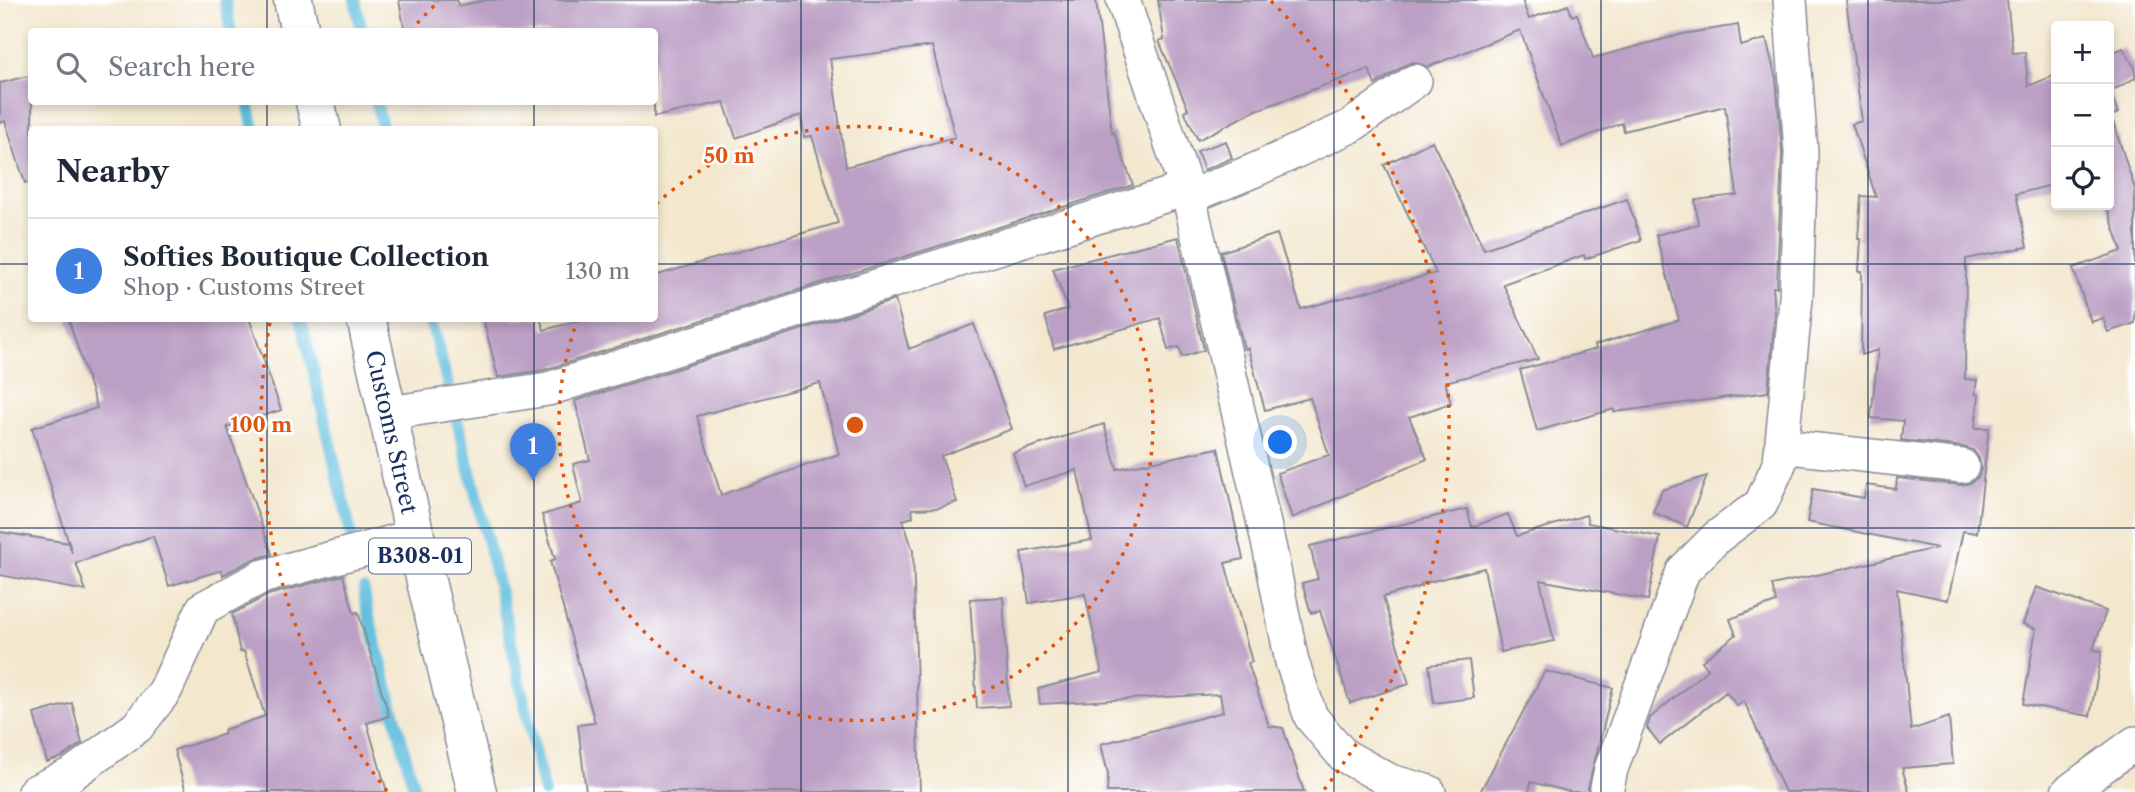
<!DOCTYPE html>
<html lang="en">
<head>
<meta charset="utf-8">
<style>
	:root { --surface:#fff; --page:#f2f2f3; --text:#1f2937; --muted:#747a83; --line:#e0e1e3; --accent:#d1495b }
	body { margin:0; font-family:"Libre Caslon Text",serif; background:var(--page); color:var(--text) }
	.controls { position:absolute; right:21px; top:21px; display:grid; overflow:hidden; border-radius:7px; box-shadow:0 4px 10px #0003 }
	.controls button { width:63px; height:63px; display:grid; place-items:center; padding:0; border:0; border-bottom:2px solid var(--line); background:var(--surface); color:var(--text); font:35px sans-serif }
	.you { position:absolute; left:1281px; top:443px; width:24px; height:24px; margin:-18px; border:5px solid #fff; border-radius:50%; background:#1a73e8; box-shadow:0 0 0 10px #1a73e833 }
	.badge { display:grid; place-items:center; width:46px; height:46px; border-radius:50%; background:var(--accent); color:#fff; font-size:23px; font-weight:700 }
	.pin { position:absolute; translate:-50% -58px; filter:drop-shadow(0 2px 4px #0008) }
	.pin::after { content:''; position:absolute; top:37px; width:24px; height:21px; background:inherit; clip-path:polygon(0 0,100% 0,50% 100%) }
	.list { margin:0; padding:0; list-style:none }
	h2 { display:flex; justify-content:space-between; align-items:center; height:91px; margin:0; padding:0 28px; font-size:30px }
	h2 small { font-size:23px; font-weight:400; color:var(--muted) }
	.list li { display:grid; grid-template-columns:46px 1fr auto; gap:21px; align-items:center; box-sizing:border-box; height:105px; padding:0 28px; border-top:2px solid var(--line) }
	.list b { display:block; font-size:26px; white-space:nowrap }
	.list p { margin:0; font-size:23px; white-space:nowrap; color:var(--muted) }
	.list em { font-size:23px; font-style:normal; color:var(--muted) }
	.icon { flex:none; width:38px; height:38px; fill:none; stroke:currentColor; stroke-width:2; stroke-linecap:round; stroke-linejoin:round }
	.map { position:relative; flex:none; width:2135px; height:792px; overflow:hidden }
	.search { position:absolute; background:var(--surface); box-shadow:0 4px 10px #0003; left:28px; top:28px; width:630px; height:77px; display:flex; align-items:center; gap:18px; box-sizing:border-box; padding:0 24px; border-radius:7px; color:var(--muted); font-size:26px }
	.panel { position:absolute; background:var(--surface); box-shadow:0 4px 10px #0003; left:28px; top:126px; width:630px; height:196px; border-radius:7px }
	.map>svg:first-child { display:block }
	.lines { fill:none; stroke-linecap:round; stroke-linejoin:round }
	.stream { stroke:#60bede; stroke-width:12 }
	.building { fill:#bb9fc4; fill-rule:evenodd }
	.minor-casing { stroke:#878b96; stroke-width:36 }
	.trunk-casing { stroke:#878b96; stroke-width:41 }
	.minor { stroke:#fff; stroke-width:33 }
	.trunk { stroke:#fff; stroke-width:38 }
	.grid { fill:none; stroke:#1b2f5e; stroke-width:2; stroke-opacity:0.55 }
	.ring { fill:none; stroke:#de5710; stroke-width:3.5; stroke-dasharray:3.5 7 }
	.labels { text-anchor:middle; stroke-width:5; stroke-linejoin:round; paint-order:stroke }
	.shield { fill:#fff; stroke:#5f6d8e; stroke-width:2 }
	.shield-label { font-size:21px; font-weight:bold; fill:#1b2f5e }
	.street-label { font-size:23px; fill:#1b2f5e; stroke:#fff }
	.centre { fill:#de5710; stroke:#fff; stroke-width:3.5 }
	.ring-label { font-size:21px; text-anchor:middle; font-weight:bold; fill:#de5710; stroke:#fff; stroke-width:5; stroke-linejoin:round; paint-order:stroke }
</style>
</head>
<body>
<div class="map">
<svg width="2135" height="792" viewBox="0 0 2135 792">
	<rect width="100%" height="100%" fill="#fff"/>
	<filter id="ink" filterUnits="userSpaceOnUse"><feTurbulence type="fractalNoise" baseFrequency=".0143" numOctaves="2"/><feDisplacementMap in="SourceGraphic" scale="14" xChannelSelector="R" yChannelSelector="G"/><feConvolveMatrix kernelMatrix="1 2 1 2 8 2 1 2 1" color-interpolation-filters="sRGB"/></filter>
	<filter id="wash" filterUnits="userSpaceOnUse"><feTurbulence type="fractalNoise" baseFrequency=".00686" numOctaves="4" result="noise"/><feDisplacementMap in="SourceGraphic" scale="28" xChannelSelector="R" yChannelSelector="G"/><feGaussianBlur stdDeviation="1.57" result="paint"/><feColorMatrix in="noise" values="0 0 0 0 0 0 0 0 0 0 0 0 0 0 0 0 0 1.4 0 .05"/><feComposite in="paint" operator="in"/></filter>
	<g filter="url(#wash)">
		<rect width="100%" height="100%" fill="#f3e7ce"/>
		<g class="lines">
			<!-- stream -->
			<path class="stream" d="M225,0L231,32
				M355,0L362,32
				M248,102L254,130
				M376,102L383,130
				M301,318L353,542
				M430,318L448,385
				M457,419L497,579L544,792
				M364,590L366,605L415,792"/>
		</g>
		<g id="blocks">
			<!-- building -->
			<path class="building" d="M399,0H457L458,6L487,0H1096L1112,133L1114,132L1133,185L544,370L498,377L483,318H540L544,330L588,318H654V276L838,223L812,136L804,137L801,115L736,138L724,102L654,117V32H405ZM932,46L955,137L846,167L830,59Z
				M1158,0H1522L1529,19L1568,5L1572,16L1577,14L1593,58L1683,34L1738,25L1741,46L1766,39L1776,78L1782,152L1777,287H1773L1775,313L1768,392L1614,412V409L1537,431L1520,370L1596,349L1595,345L1679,320L1656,235L1698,224L1695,200L1737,195L1725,106L1624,131L1622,123L1562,146L1520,30L1428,67L1414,62L1405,65L1375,85L1369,69L1254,111L1198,140L1184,111L1188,109L1159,41L1164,39Z
				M1846,0H2007L2013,53L2025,52L2028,86L2056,75V184L2016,194L2027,247L1966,259L1965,379L1977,380L1975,394L1979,395L1975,428H1989L1977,533L1963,531L1948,600L1897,589L1911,730L1949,717L1953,764L1902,768L1909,792H1785L1744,701L1737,706L1726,692L1660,744L1647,728L1650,718L1708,669L1702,661L1736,635L1730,619L1776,602L1772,585L1937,548L1807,522L1813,489L1864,498L1866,485L1896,489L1897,478L1961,485L1970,483L1978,477L1981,469L1979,458L1973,450L1964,447L1901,440L1903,421L1871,418L1878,350L1861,355L1862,271H1859L1861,239H1858L1861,196L1876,197L1852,124L1862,121Z
				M2123,48L2135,68V78L2110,92L2118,113L2111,116L2135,189V323L2108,332L2103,318L2091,322L2073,268L2122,251L2106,205H2109V54Z
				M32,75V182L25,183L5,121L0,123V83Z
				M1226,141L1232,158L1204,170L1197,151Z
				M1432,141L1484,249L1627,199L1641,240L1585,259L1584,255L1503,284L1538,359L1445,382L1451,403L1409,417L1427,459L1292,518L1277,473L1329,455L1310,398L1265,410L1248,348L1244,349L1221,252L1277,234L1301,309L1436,273L1384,165Z
				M1178,237L1204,350L1182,357L1179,347L1168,350L1160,318L1054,349L1045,316L1068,309L1053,269Z
				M895,300L909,349L974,324L1012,429L941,456L957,502L938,508L912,509L913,517L903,520L913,551L920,792H586L578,725L595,723L550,561L555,559L542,515L582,503L573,464L590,460L575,401ZM820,383L839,454L721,495L697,416Z
				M68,318H249L281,410L227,427L272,554L252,560L223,575L222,570L169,586L153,536L76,563L86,591L0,575V532L69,543L72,553L32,428L97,408Z
				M1104,424L1117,469L1218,448L1243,559L1225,563L1252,662L1248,663L1269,726L1283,728L1304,792H1107L1108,774L1101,744L1223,712L1220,694L1040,704L1038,689L1102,672L1085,594L1029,603L1021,552L1092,540L1077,470L1024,486L1013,453Z
				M1707,476L1687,527L1653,512L1662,490Z
				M1467,509L1472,527L1508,514L1517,536L1586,515L1588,523L1660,537L1648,600L1540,580L1554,641L1501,652L1484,568L1421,584L1422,586L1383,597L1409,684L1350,703L1320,611L1311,613L1302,583L1318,579L1310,546Z
				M343,575L354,613L358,612L389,716L367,723L387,792H186L174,750L225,734L224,730L265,716L244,651L240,652L232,614L268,595Z
				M2036,587L2106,611L2093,650L2102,651L2090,716L2023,704L2036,629L2023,624Z
				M1003,597L1009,706L977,708L970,599Z
				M1469,660L1474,698L1434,703L1429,665Z
				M1545,671L1613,688L1587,792H1571L1531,782L1529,792H1480Z
				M72,703L82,743L62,757L47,762L34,714Z"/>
		</g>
	</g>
	<g filter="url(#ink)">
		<use href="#blocks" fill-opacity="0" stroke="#878b96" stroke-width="2"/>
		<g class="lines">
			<defs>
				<path id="minor" d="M1123,0L1189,197L1270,550L1292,662L1311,717L1343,755L1390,781L1429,792
					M1189,197L1255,170L1351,126L1415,81
					M389,413L548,389L1186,189
					M1781,446L1962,466
					M34,792L72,774L137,727L165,691L203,608L261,577L415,536
					M1606,792L1611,769L1683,571L1717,537L1761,504L1780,462L1796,299L1801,152L1790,0
					M2068,792L2135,743"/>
				<g id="trunk">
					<path d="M293,0L300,32"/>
					<path d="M315,102L322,130"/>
					<path id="s1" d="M366,318L415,536L477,792"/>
				</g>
			</defs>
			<!-- minor casing -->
			<use href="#minor" class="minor-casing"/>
			<!-- trunk casing -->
			<use href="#trunk" class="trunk-casing"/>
			<!-- minor -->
			<use href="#minor" class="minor"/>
			<!-- trunk -->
			<use href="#trunk" class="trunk"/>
		</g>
	</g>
	<!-- grid -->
	<path class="grid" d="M267,0V32M534,0V32M801,0V792M1068,0V792M1334,0V792M1601,0V792M1868,0V792M267,102V130M534,102V130M0,264H32M654,264H2135M267,318V792M534,318V792M0,528H2135"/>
	<!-- distance rings -->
	<g class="ring">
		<path d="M656 204A297 297 0 1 1 578 319"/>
		<path d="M387 791A594 594 0 0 1 270 322M410 31A594 594 0 0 1 439 1M1271 1A594 594 0 0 1 1323 791"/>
	</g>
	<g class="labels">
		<!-- shield labels -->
		<rect class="shield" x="369" y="538.5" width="102" height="35" rx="5"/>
		<g class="shield-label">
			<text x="420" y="563">B308-01</text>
		</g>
		<!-- street labels -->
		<g class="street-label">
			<text dy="8" stroke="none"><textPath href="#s1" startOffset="117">Customs Street</textPath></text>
		</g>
	</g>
	<circle cx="855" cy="425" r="10" class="centre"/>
	<g class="ring-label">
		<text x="729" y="163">50 m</text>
		<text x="261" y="432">100 m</text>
	</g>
</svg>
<div class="controls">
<button>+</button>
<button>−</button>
<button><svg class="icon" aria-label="locate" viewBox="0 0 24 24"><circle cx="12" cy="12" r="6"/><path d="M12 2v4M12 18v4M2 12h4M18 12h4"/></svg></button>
</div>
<div class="you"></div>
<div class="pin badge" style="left:533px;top:481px;background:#3f7fe0">1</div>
<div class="search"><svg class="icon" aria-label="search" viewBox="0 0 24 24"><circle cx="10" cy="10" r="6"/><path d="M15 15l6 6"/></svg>Search here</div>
<section class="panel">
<h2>Nearby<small></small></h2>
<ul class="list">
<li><span class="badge" style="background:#3f7fe0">1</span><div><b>Softies Boutique Collection</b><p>Shop · Customs Street</p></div><em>130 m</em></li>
</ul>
</section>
</div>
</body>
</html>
